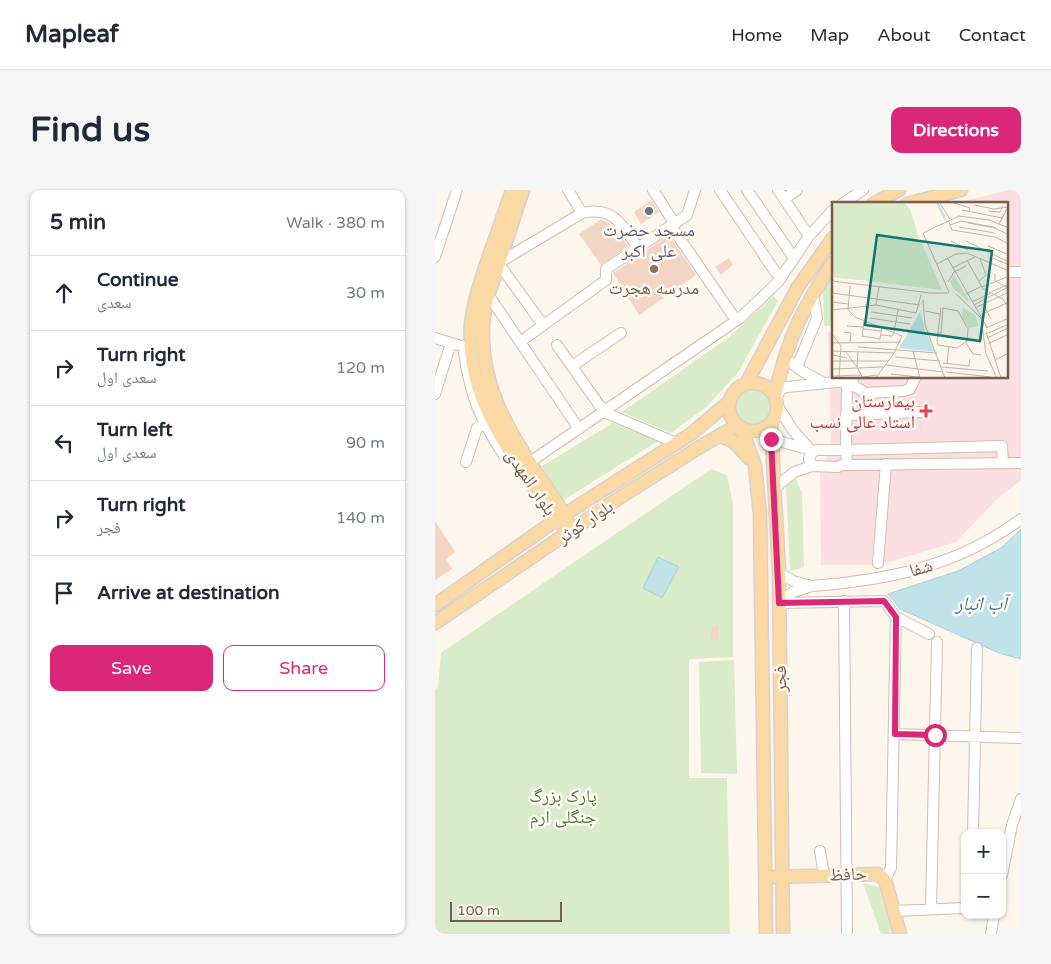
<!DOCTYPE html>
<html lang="en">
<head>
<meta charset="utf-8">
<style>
	:root { --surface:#fff; --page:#f6f6f7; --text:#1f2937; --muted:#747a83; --line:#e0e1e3; --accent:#db2777 }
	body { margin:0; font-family:"Varela Round","Noto Naskh Arabic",sans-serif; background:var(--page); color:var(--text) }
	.controls { position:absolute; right:15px; bottom:15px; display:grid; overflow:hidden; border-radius:10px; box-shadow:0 1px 4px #0004 }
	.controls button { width:45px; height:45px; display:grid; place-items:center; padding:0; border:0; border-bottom:1px solid var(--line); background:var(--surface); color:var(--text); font:25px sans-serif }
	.scale { position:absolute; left:15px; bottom:12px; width:112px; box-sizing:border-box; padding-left:5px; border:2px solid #7a5c4d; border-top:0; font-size:14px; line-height:18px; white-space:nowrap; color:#7a5c4d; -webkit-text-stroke:4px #fffaf3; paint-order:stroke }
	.stop { position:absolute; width:15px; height:15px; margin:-11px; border:4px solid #db2777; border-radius:50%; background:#fff }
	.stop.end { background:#db2777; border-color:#fff; box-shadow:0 1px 5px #0008 }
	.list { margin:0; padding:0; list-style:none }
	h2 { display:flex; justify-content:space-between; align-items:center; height:65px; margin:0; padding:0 20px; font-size:21px }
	h2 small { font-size:16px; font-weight:400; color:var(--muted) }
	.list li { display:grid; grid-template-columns:32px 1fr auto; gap:15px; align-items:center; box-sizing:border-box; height:75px; padding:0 20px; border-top:1px solid var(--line) }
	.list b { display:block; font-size:19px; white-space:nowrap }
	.list p { margin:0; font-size:16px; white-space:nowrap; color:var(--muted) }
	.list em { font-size:16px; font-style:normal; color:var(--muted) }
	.actions { display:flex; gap:10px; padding:15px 20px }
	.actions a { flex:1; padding:11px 0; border:1px solid var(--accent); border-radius:10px; text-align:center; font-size:18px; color:var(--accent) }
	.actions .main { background:var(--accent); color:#fff }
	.icon { flex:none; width:28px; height:28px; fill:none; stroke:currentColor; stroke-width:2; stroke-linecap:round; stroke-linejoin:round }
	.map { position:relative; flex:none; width:586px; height:744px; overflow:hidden; border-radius:10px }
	header { display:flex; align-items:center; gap:30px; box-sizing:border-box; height:70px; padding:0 25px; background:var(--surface); border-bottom:1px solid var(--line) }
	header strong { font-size:24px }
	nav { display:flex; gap:28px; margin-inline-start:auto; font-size:18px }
	.intro { display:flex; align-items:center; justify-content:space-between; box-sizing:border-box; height:120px; padding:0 30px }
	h1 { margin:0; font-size:35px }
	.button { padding:12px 22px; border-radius:10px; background:var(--accent); color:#fff; font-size:18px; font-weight:700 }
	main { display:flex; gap:30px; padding:0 30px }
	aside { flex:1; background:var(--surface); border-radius:10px; box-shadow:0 1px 4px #0004 }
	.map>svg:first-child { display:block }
	.medical { fill:#fbdfe3 }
	.green { fill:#d8ecc9 }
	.water { fill:#bfe3e8; stroke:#a5d3da }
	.building { fill:#f3d5c3 }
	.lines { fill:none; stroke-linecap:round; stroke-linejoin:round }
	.minor-casing { stroke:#d1beb0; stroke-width:12 }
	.major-casing { stroke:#dad1cd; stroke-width:15 }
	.minor { stroke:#fff; stroke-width:10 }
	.major { stroke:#fbd9a5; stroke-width:12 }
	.route { stroke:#db2777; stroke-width:6 }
	.worship-dot { fill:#6b7280; stroke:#fffaf3; stroke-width:2 }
	.education-dot { fill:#8d6e63; stroke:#fffaf3; stroke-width:2 }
	.health-dot { fill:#e0444e; stroke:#fffaf3; stroke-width:2 }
	.labels { text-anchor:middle; stroke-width:5; stroke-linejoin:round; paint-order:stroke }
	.worship-label { font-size:18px; fill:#5b616d; stroke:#fffaf3 }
	.education-label { font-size:18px; fill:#785e54; stroke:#fffaf3 }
	.health-label { font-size:18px; fill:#be3a42; stroke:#fffaf3; text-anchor:end }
	.street-label { font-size:18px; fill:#7a5c4d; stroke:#fffaf3 }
	.park-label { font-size:18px; fill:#537a41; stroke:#fffaf3 }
	.water-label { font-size:19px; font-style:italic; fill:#437c86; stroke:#fffaf3 }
	.inset-river { fill:none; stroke:#bfe3e8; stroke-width:2.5 }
	.inset-road { fill:none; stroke:#c5b3a7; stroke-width:1 }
	.view { fill:#0f766e; fill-opacity:0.15; stroke:#0f766e; stroke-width:2.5 }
	.inset-edge { fill:none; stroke:#7a5c4d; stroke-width:2.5 }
</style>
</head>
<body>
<header>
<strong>Mapleaf</strong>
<nav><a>Home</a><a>Map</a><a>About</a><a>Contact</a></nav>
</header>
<div class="intro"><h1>Find us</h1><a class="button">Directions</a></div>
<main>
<aside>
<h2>5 min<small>Walk · 380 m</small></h2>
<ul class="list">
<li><svg class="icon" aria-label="ahead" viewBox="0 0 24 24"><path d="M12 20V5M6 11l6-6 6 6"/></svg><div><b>Continue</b><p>سعدی</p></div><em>30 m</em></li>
<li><svg class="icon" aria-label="right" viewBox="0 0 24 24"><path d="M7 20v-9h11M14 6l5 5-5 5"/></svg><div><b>Turn right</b><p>سعدی اول</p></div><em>120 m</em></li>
<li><svg class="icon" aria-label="left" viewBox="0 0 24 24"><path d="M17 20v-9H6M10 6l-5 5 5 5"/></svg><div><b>Turn left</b><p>سعدی اول</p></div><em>90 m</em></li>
<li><svg class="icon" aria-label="right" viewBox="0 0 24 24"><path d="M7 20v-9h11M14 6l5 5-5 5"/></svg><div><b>Turn right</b><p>فجر</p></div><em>140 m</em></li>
<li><svg class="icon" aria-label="arrive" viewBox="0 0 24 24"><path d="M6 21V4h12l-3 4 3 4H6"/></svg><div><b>Arrive at destination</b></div></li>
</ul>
<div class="actions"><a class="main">Save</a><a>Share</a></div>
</aside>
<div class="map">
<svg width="586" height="744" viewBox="0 0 586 744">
	<rect width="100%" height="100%" fill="#fdf6ec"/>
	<!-- medical -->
	<path class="medical" d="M574,0H586V290L560,311L521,352L444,375H386L385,283L396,255L393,142H398V188H572V14H517Z"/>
	<!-- green -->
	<path class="green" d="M398,84V136H389L388,98Z
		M338,106L343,111L302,184L271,217L236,243L187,222L293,148Z
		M298 216a20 20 0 1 1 40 0a20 20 0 1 1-40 0Z
		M178,233L223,251L127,311L107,276Z
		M276,279L292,285L298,314V467L254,469V588H292L295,744H0V500L3,497L6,463Z
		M361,289L367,303L369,377L355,381L351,295Z
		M299,470L302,584L266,583L264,472Z
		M428,693L444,697L457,744H446Z"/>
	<!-- water -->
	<path class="water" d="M586,339V469L564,463L465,419L453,404L523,381L566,358Z
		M223,367L244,377L227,408L208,398Z"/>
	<!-- building -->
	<path class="building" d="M216,10L224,22L206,34L199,22Z
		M166,29L177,35L193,56L166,75L144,44Z
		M234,45L261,85L204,125L178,83Z
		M294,68L298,75L286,85L280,77Z
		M0,331L20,362L11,369L17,379L0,390Z
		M284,436L283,449L277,451L275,444L277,438Z"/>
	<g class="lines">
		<defs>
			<path id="minor" d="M133,0L147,23
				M218,0L240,34
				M285,0L341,83
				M312,0L359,68
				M343,0L374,46
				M349,9L362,0
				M407,14L428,0
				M236,36L301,130
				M0,67L22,0
				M65,72L147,23C179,16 187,35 203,58
				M64,74L108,135
				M572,82H586
				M54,106L144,239
				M0,148L36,159
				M85,152L171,90V79L252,25L260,0
				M122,155L169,222L241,253
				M29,163C36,209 45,229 70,267
				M357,173L367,181L387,192
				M137,176L186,143
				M362,177L382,128L378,102
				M412,188L411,260L567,256L568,273
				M417,188L419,196L431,203L469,201L475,199L480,188
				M0,204L16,153
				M341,208L346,199L352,197L412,191
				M342,215L357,239L377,262
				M411,225L487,222
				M337,249L372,259
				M382,260H411L412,273L403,277L377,276L374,269L377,262Z
				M31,272L42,238L53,232
				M95,272L305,128L343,92L374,46L398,20
				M409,275L586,273
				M340,298L359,282L377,276
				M443,373L451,274
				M377,396C454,390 523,376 586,329
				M409,411L412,744
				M344,413L449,411L461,427L456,678L450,690
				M344,413L358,402L377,396L358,391L344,382
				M461,427L494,444
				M460,544L586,548
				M538,643L542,458
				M385,661L389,685
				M567,685L577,635L586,609
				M496,718L502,452
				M458,721L530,718
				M556,744L559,725"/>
			<path id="major" d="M77,0C65,38 48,77 39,116C20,199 79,266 121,330L136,341
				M88,0C79,26 71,53 62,79C58,92 52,106 50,119C36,200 88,261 130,325L136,341
				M438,14L464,0
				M472,14L526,0
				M294 217a24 24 0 1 1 48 0a24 24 0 1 1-48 0Z
				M311,194L363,97L398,48
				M340,205C352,151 367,118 398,73
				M336,233L344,382L348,744
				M306,237L320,276L325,324L331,744
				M285,246L298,251L314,268
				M0,415L121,330L256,244L295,211
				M0,433L181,310L263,258L303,235
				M340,687L443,684L450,690L465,744"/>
		</defs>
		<!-- minor casing -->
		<use href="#minor" class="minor-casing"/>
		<!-- major casing -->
		<use href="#major" class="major-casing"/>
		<!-- minor -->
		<use href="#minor" class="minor"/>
		<!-- major -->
		<use href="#major" class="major"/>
	</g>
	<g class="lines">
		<!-- route -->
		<path class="route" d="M336,249L344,413L449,411L461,427L460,544L500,545"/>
	</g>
	<!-- markers -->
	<circle class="worship-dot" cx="214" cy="21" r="5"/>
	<circle class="education-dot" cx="219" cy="79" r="5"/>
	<path class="health-dot" d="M488.5 213.5h5v5h5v5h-5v5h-5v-5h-5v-5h5z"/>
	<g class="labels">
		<!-- worship labels -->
		<g class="worship-label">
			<text x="214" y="46">مسجد حضرت<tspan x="214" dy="21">علی اکبر</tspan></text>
		</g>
		<!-- education labels -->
		<g class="education-label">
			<text x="219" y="104">مدرسه هجرت</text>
		</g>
		<!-- health labels -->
		<g class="health-label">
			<text x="480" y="217">بیمارستان<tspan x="480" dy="21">استاد عالی نسب</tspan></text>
		</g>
		<!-- street labels -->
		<g class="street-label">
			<text transform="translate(96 292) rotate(56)" y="6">بلوار المهدی</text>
			<text transform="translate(150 332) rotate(-34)" y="6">بلوار کوثر</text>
			<text transform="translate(486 378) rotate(-16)" y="6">شفا</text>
			<text transform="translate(345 489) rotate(-91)" y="6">فجر</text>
			<text transform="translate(413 684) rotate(-2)" y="6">حافظ</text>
		</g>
		<!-- park labels -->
		<g class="park-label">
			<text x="128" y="612">پارک بزرگ<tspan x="128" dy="21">جنگلی ارم</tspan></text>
		</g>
		<!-- water labels -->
		<g class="water-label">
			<text x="546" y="420">آب انبار</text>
		</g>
	</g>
	<!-- overview -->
	<g transform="translate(397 12)">
		<rect width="176" height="176" fill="#fdf6ec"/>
		<path d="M0,0H72L78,7L87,36L84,38L89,40L110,88L0,75ZM122,73L137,98L136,99L121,86L118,80ZM131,106L143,113L147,124L137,126L130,115Z" fill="#d8ecc9"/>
		<path d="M88,110L93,128L104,150L67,146Z" fill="#bfe3e8"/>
		<path class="inset-river" d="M105,0L113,17"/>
		<path class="inset-road" d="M107,0L118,17M119,0L138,6L137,10M142,3L162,7L176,5L167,22M130,8L170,16M156,9L168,10L171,4M117,20L120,28L163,35L177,42M136,21L164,26M118,23L129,19L161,25L175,32M127,25L163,31M119,39L136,48M134,39L177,60M156,44L177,53M161,56L177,63M116,57L155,125M135,58L151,87L171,97L177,107M105,62L124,52L135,51L177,69M120,66L143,55M163,72V79L175,85M0,79L99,91H117M147,79L154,73L148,57M116,80L122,70L134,64M18,84L16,108L23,115L70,134L62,151L44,176M150,85L175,75M117,90L91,31L127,14L157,18L177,26M159,90L177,82M0,91L88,103M124,92L149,116L154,152L165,176M134,92L150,84M91,98L93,123L113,176M0,100L16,102M140,100L159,91M151,102L159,117M44,103L84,111L89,93M142,103L176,85M145,105L177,90M0,108L44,103L47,85M93,109L108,112M39,110L80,116M150,112L177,100M38,116L78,122M15,124L31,125M154,126L177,116M31,127L49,129M12,130L19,131L18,141M62,130L66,108M154,130L169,176M106,131H109L111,106L126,109L136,127L135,139L125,146L106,143L105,139L109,106M0,132L9,144L7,176M154,132L177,122M49,133L60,134L62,130M30,134L48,137L50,124M30,135L32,118M155,136L176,126M0,141L69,140M134,141L141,152L149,153M156,142L177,132M26,145L105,151M0,149L62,151M26,149L25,165L31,176M81,149L88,176M14,150L25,165M0,153L15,156M63,155L108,159M163,158L177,151M0,159H56M111,161L137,164L138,157M115,161L117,145M54,163L111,170M109,165L156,169M0,167L51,165M114,170L159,175M59,172L94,176M0,174L28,173M24,176L45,173"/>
		<path class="view" d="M45,33L160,49L148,139L33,123Z"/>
		<rect width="176" height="176" class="inset-edge"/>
	</g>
</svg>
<div class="controls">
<button>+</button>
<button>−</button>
</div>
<div class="scale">100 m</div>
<div class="stop" style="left:500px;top:545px"></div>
<div class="stop end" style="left:336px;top:249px"></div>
</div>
</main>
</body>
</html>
